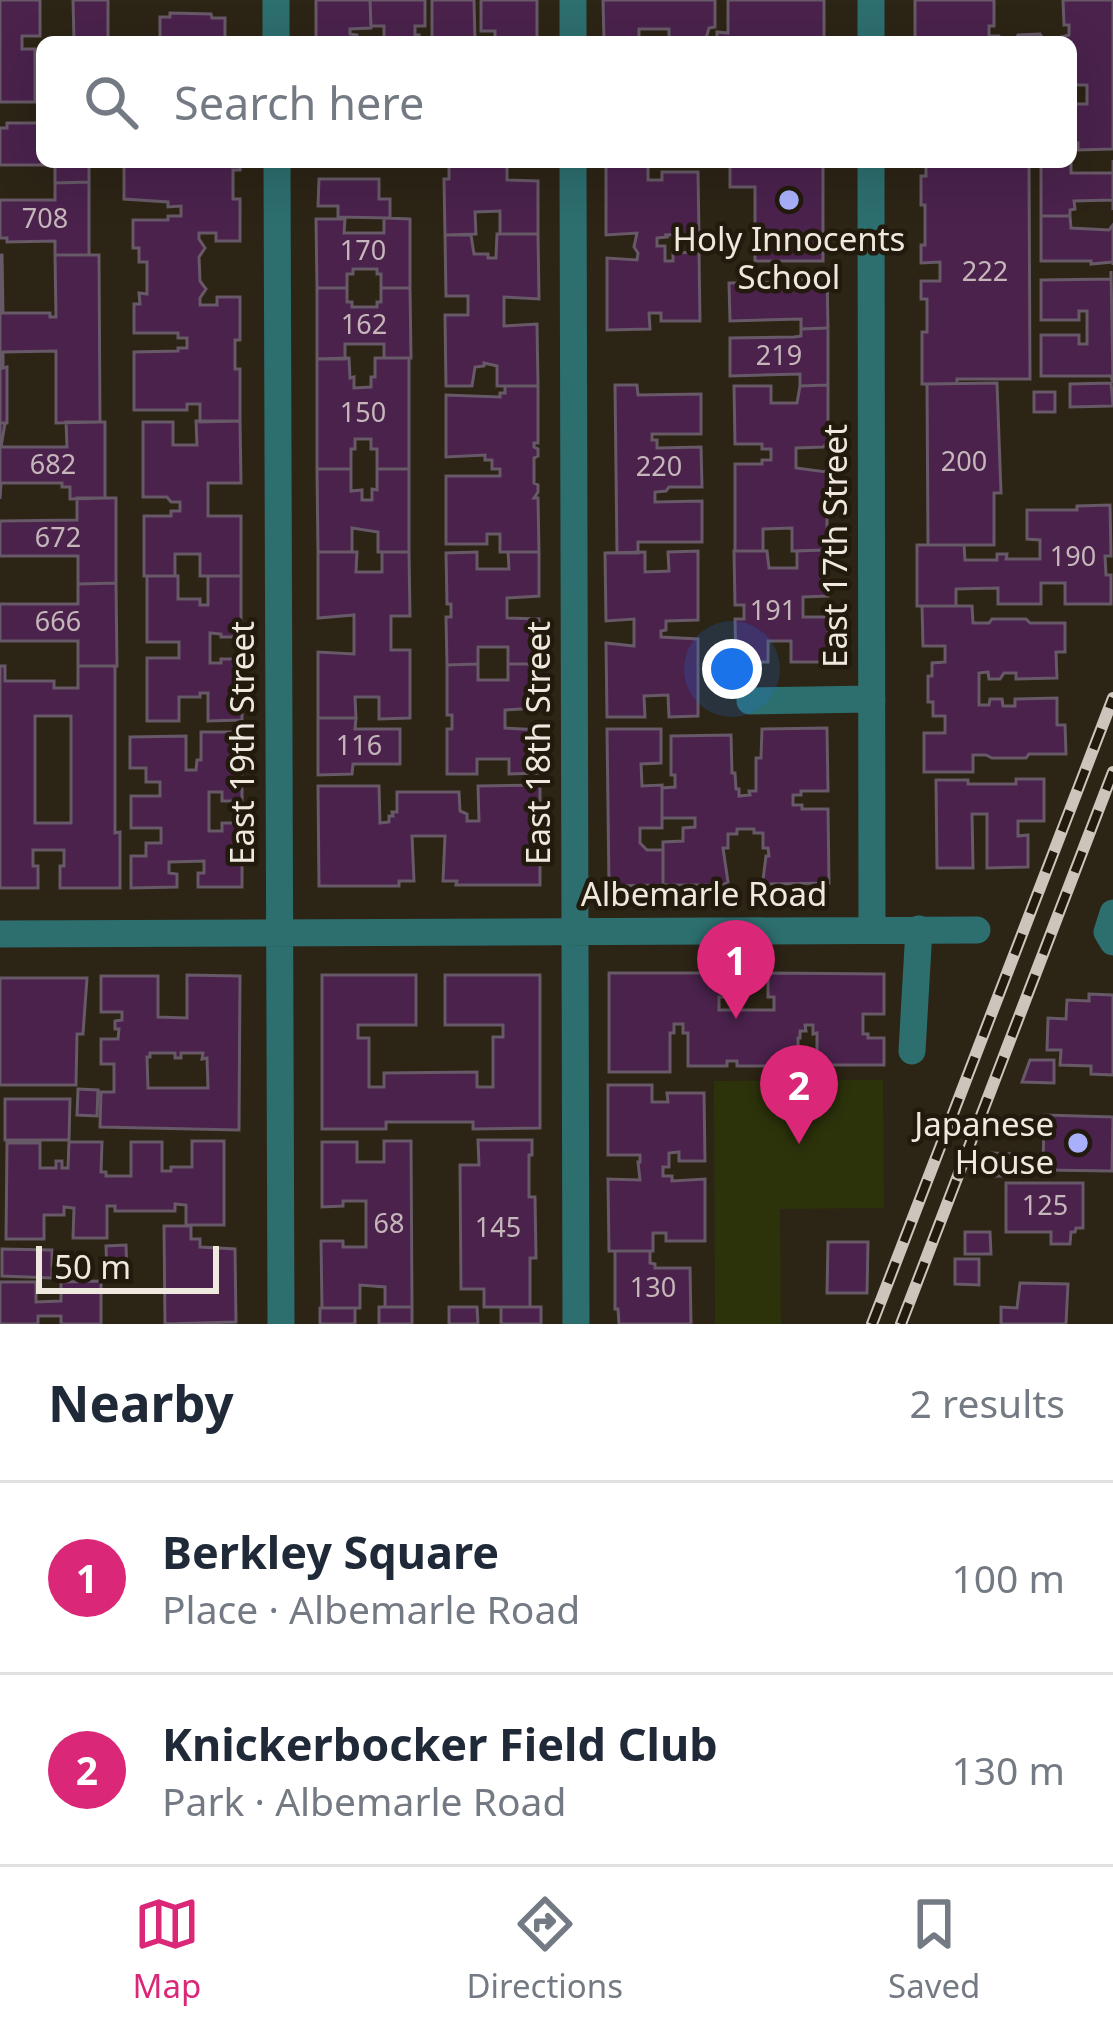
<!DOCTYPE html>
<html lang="en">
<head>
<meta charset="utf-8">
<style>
	:root { --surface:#fff; --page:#f2f2f3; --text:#1f2937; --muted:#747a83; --line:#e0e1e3; --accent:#db2777 }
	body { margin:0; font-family:"Noto Sans",sans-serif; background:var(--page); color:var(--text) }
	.scale { position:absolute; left:36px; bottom:30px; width:183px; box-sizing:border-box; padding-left:12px; border:6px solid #eee8df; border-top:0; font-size:33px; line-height:42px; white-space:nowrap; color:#eee8df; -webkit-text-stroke:9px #221a0c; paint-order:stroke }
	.you { position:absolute; left:732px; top:669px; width:42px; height:42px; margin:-30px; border:9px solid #fff; border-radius:50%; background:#1a73e8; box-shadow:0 0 0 18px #1a73e833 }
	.badge { display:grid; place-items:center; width:78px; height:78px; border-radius:50%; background:var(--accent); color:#fff; font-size:39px; font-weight:700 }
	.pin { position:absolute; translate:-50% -99px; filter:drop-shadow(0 3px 6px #0008) }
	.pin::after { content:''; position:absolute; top:63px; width:42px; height:36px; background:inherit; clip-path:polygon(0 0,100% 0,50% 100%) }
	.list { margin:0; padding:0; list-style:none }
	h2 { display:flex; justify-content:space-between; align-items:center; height:156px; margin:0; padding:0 48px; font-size:51px }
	h2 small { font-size:39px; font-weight:400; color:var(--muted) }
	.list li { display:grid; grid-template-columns:78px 1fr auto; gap:36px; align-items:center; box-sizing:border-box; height:192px; padding:0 48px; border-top:3px solid var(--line) }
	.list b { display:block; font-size:45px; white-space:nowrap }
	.list p { margin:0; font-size:39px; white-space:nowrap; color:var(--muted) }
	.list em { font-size:39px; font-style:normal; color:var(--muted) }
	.icon { flex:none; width:66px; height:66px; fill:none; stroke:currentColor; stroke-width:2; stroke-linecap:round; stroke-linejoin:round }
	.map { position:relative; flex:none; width:1113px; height:1324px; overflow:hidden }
	.search { position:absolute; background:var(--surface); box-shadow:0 12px 48px #0002; left:36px; right:36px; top:36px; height:132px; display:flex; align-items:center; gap:30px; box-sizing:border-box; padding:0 42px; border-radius:18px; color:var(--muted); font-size:45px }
	.sheet { height:540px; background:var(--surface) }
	nav { display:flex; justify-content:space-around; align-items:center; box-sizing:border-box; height:168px; border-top:3px solid var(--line); background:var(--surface); font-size:33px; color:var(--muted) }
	nav a { display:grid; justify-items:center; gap:6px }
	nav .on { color:var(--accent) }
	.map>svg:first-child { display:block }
	.green { fill:#2c330b }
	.building { fill:#4a224c; stroke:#675967; stroke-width:3; fill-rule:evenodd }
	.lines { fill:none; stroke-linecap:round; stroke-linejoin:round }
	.minor { stroke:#2d6e6f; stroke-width:27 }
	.rail-casing { stroke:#ccc5bb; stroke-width:12 }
	.rail { stroke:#221a0c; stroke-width:8; stroke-dasharray:22; stroke-linecap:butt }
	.poi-dot { fill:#a8b0fc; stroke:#221a0c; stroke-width:4.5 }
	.labels { text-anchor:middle; stroke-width:9; stroke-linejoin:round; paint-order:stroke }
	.number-label { font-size:27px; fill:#c5b6ba }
	.poi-label { font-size:33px; fill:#eee8df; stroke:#221a0c }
	.street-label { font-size:33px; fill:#eee8df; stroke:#221a0c }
</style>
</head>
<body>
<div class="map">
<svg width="1113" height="1324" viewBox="0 0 1113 1324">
	<rect width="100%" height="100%" fill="#2c2415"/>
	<!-- green -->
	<path class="green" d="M883,1080L884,1208L780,1209L781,1324H715L714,1081Z"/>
	<!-- building -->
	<path class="building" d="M0,0H40V36H22V49H35V102H0Z
		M73,0H108V42H71L74,41Z
		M316,0H370L371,28L350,29V34L357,35V42H316Z
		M370,0H425V26H415V35H419V42H384V26H371Z
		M432,0H474L475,42H432Z
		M481,0H537V42H495V31H481Z
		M603,0H715V27L709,28L705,42H669V29H639V42H604Z
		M728,0H824V42H717V32L728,33Z
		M915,0H994V26H989V36H999L1003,42H1014L1018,35L1040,34L1045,42H1055L1061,37L1069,35V25H1064L1063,0H1113V149L1078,150V143H1071V104H1087V85H1071V42H915Z
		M170,13L211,14L212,18H225V42H160V17H170Z
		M7,123H42V162H89V182L55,183V165H0V128H7Z
		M1113,160V210V200L1074,201L1075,209L1070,210V216H1041V162L1071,161V173H1113Z
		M124,162H240V170H233V199H240V241H216V233H199V239L205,248L199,257L200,281L206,289L200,298V305H217V297H240V340H235V369H240V421L200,422V404H187V410H134V352L178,351V348H187V338H178V333H134V304H140L139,293L147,294V262H139V248H133V220H168V216H181V206L168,207V202L124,199Z
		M444,162H507V180L538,181V234H500V211L475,212L476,234L445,235L444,179H449V165H444Z
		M730,162H823V261H755V187H730Z
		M926,162H1029L1030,379H957V384H922V332H927V299H921V281H940V262L921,263V245H925V205H921V176H926Z
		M606,163H648V180H662V172H698L699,234L666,235L667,237L657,238V246H665V261H673V253L699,252L700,321H661V313H649L650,329L607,330V258L637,260L638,253L634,247L637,233L606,235Z
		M319,179H379V199H390V218L338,217V206H318Z
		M89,182V255H55V241L7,242V238H0V200H55V183Z
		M1041,216H1070L1071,228L1109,230L1113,225V265V262L1091,264V261H1041Z
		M384,218L410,219V288H381V274H377V269H353V274H347V288H317L316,219H345L344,233H384Z
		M497,234H538L539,299L504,297V326L537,324L538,386H497V366L484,363V366L475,367L472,386H446L445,315H468V296H446L445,235H471L474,254H488V258H496Z
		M0,255H2L3,313H50V317H56L55,255H99L100,422L56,423V351L3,352V368L7,367V423H0Z
		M1111,271L1113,383L1111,376H1041V335H1079V344H1087V311H1079V320H1041V280L1111,279Z
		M801,273H827L828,328L801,329V319L730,321L729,283L796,282L801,280Z
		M317,288H347V302H352V307H377V302H381V288H410L411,358H384V344H345V359H317Z
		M828,328V385L800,386V374L730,376V338L794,337L801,336V329Z
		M349,358L350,378L354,377V388L371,387V377H375V358H409V469H377V449H371V439H355V449H351V469H317V359Z
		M997,383L1001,493H994V545H928L927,384Z
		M1111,383L1113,406L1070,407V384Z
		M615,385H637L638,395L701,394V434H652V440H657V448L701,447L702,487H669L666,491L655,492V502L702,501V542H638V553H617Z
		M828,385V442L823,447L796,448V468L827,472V550L792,551V528L763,529V551H735V464H762V460H771V449H762V444H735L734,386H771V403H797L800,386Z
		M505,386H538V443H534V447L538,449V456L534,458V483L538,485V492L534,498H538L539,552H500V534H487V544H446V476H500V469H492V460H485V455L446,457V395L500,397V393H505Z
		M1034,392H1055V412H1034Z
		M196,421H240L241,483H208V516H241V576H200V554H175V576H144V516H171V511H180V502H171L167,497H143V422H173V445H197Z
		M66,422H105V498L70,499V487H62V483H1L0,499V423H5L1,447H67Z
		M317,469H351V491L362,490V500H372V489L377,490V469H409V552H378V532L352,528V552H318Z
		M77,498H116V583L78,584V556H0V521L77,520Z
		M1110,505L1111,556H1105L1106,575H1111V604H1065V583H1041V604H998V588L956,589V606H917V545H964L965,560H997V554H1007L1006,559H1040V540L1027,539V510H1077V506Z
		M827,550L828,596L803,597V617H828L829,662H791V641H768V662H736L735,619H744V605H735L734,551H767L769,568H797V551Z
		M698,551V620L666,621V630L661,631V637L698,639V716L669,717L668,695L644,696L645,717H607L606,643L634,646V619L606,621L605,553L645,552V572L669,571L668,552Z
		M318,552H357L356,572H382V552H409L410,616H391V650H410V718L379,719V697H355L356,718H318V652L354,654V615L318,618Z
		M477,552V569H509L508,552H539V596L507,598V618L539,619L540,664H508V647H478V664L447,665L446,617H451V604H447L446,553Z
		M147,576H178V599H200V605H208V576H241V637H221V634L210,633V663H221V659H242V720L208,721V693H200V697H179V721H147V658H179V642H147Z
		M116,583L117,666H78V641H0V604H78V584Z
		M922,606H972L973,623H989L992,619H1026L1030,623H1065V652H1056L1057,678L1016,679V673H1004L1000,679H989L988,672L979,673V705H989L990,699H1002L1003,706H1015V699L1057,698V725H1065L1066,754H1029L1026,758H992L986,755H973V772H924V733H945V716H933V702H928V676H932V663L945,662V646H923Z
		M478,664V680H508V664H540V708L505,710V728L540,730V773L509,774V759H477V774H447V729H452V715H447V665Z
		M0,666H5V681H54V688H78V666H115V833L120,832V888H60V866H64V850H33V866H38V888H0ZM35,716H71V823H35Z
		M318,718H356L355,729H400V764H353L352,774L318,775Z
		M827,728L828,791H801V795H793V805H802V809H828L829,883L767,884L763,880L766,856H769L768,848H763V833H754V829H737V834H728V848H723L728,882L723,885H663V842L683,841V828L695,827V818H662V788L675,787V775H671V736L731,735L732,773H735L736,789H739V796L750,795L749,791H756V758H761L762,729Z
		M607,729H661V763L641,764L642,786L662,785V828H640V843L647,850H663V885L609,886Z
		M201,732H242V801H222V792H209V831H222V823H242V887H198V873H204V861L169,862V873L177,874V887L131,888V856H146V843H161V828H131V796H160V782H146V768H130V737L186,736V770H196L197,760H201Z
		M1016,779H1044V821H1018V836L1028,835V867L987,868V814H972L973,868H937L936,780H968V784H1016Z
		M540,785V885H456L457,881H443L445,836H412L414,881H399V886H319L318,786H379L380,823L389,822V816H393L392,812H397V792H459L460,811L467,814V821H479L478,786Z
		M609,973H724V997H719V1010H774V997H768V973L884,974V1014H863V1034H868V1038H884V1065H817V1033L813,1034V1025H805L806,1031H800V1038H798V1066H737V1061H727V1066H688V1033H683V1024H674V1033H670V1072H609Z
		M187,975L240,976L239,1130L100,1127L101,1092H114V1064H101V1039H118L119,1029H115V1021L122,1020V1012H101V976H158V1017L187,1018ZM150,1053H175V1058H181V1053H203L202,1059L207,1058L208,1088H148L147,1057H150Z
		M322,975H416V1025H358V1038H369V1087H384V1073L477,1072V1087H493V1037H503V1025H445V975H540V1128L473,1129V1122H386V1129H322Z
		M0,978H87L83,1034H77L76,1085H0Z
		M1089,994L1113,995V1075L1091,1074V1066L1060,1065L1061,1050H1047L1048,1018L1066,1019L1067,1000L1089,1001Z
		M1030,1060H1054V1083L1022,1082Z
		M608,1085H652V1102H668L667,1093H704L705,1161H679V1152L669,1153V1167H663V1176H672V1181L705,1179V1241H666V1233H653V1251H609L608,1179L640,1180L638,1162H640V1155H608Z
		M78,1089L98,1090L97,1116L77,1115Z
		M5,1099H70L69,1140H5Z
		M1044,1115L1113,1117L1112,1171L1043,1170Z
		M478,1140H532V1155H529V1197H535L536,1258H530V1307H484V1289H461L460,1165H479Z
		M192,1141H224V1225H186V1205L175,1204V1211H115V1206H107V1238H73L74,1208L64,1207V1215H44V1239H6L7,1143H40V1168H56V1161H62V1168H68L69,1142H102L101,1172H106V1176H131V1142H162V1171H171V1167H192Z
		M384,1141H411L412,1307H385V1287L360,1285V1308H322L321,1241H343V1247H366V1201H343V1206L322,1207V1142H357V1162H384Z
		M992,1153L1018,1154V1176H992Z
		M1006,1183H1083V1228H1076L1075,1232H1071L1070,1244H1051V1232H1006Z
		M164,1226H191V1239H200V1247L235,1249L236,1322L165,1324Z
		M965,1232H990L991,1254H965Z
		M828,1242H868L867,1293H827Z
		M126,1245L127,1276L107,1277L106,1246Z
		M2,1249L52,1250V1278L2,1276Z
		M615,1251H650V1263L655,1264V1268H690L691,1324H619L618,1309H615Z
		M955,1259H979V1285L955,1284Z
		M101,1281V1324H61V1316H38V1324H0V1282H36V1302L61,1301V1282Z
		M1020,1283L1068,1284L1066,1324H1001V1307L1017,1308Z
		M379,1307H412V1324H379Z
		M449,1307H477L478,1324H449Z
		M501,1307H541V1324H501Z
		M320,1308H355V1324H320Z"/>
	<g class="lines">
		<!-- minor -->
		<path class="minor" d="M276,0V42
			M573,0V42
			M871,0V42
			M277,162L281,1324
			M573,162L576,1324
			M871,162L872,929
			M750,701L872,699
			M1113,913L1107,932L1113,942
			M0,934L977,930
			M912,1051L919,929"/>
		<defs>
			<path id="rail" d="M872,1324L1113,698
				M901,1324L1113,772"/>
		</defs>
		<!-- rail casing -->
		<use href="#rail" class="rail-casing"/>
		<!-- rail -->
		<use href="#rail" class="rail"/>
	</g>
	<!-- markers -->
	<g class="poi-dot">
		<circle cx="789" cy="200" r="12"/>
		<circle cx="1078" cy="1143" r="12"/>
	</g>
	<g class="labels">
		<!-- number labels -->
		<g class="number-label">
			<text x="45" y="228">708</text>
			<text x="363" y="260">170</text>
			<text x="985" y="281">222</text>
			<text x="364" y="334">162</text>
			<text x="779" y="365">219</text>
			<text x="363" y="422">150</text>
			<text x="964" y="471">200</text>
			<text x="53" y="474">682</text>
			<text x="659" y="476">220</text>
			<text x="58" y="547">672</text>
			<text x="1073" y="566">190</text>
			<text x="773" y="620">191</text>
			<text x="58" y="631">666</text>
			<text x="359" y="755">116</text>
			<text x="1045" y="1215">125</text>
			<text x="389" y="1233">68</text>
			<text x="498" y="1237">145</text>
			<text x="653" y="1297">130</text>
		</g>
		<!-- poi labels -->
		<g class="poi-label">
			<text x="789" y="251">Holy Innocents<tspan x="789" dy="38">School</tspan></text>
			<text x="1054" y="1136" text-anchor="end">Japanese<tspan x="1054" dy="38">House</tspan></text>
		</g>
		<!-- street labels -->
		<g class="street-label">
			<text transform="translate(835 546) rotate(-90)" y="12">East 17th Street</text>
			<text transform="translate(242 743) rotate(-90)" y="12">East 19th Street</text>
			<text transform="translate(538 743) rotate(-90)" y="12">East 18th Street</text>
			<text x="704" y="906">Albemarle Road</text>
		</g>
	</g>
</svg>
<div class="scale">50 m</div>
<div class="you"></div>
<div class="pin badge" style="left:736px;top:1019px">1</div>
<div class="pin badge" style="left:799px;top:1144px">2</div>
<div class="search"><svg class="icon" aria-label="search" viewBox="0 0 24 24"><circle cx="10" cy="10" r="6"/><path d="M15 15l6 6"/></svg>Search here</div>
</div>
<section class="sheet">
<h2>Nearby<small>2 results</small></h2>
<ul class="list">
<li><span class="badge">1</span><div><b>Berkley Square</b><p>Place · Albemarle Road</p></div><em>100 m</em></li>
<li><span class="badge">2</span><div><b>Knickerbocker Field Club</b><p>Park · Albemarle Road</p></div><em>130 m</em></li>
</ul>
</section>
<nav>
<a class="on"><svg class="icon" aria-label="map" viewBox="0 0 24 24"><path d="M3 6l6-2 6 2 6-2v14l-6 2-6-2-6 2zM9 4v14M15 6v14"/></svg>Map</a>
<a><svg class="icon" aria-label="directions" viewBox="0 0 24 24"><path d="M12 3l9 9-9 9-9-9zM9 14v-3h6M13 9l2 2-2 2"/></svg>Directions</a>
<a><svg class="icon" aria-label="saved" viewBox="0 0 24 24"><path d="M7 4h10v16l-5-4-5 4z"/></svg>Saved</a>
</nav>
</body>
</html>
